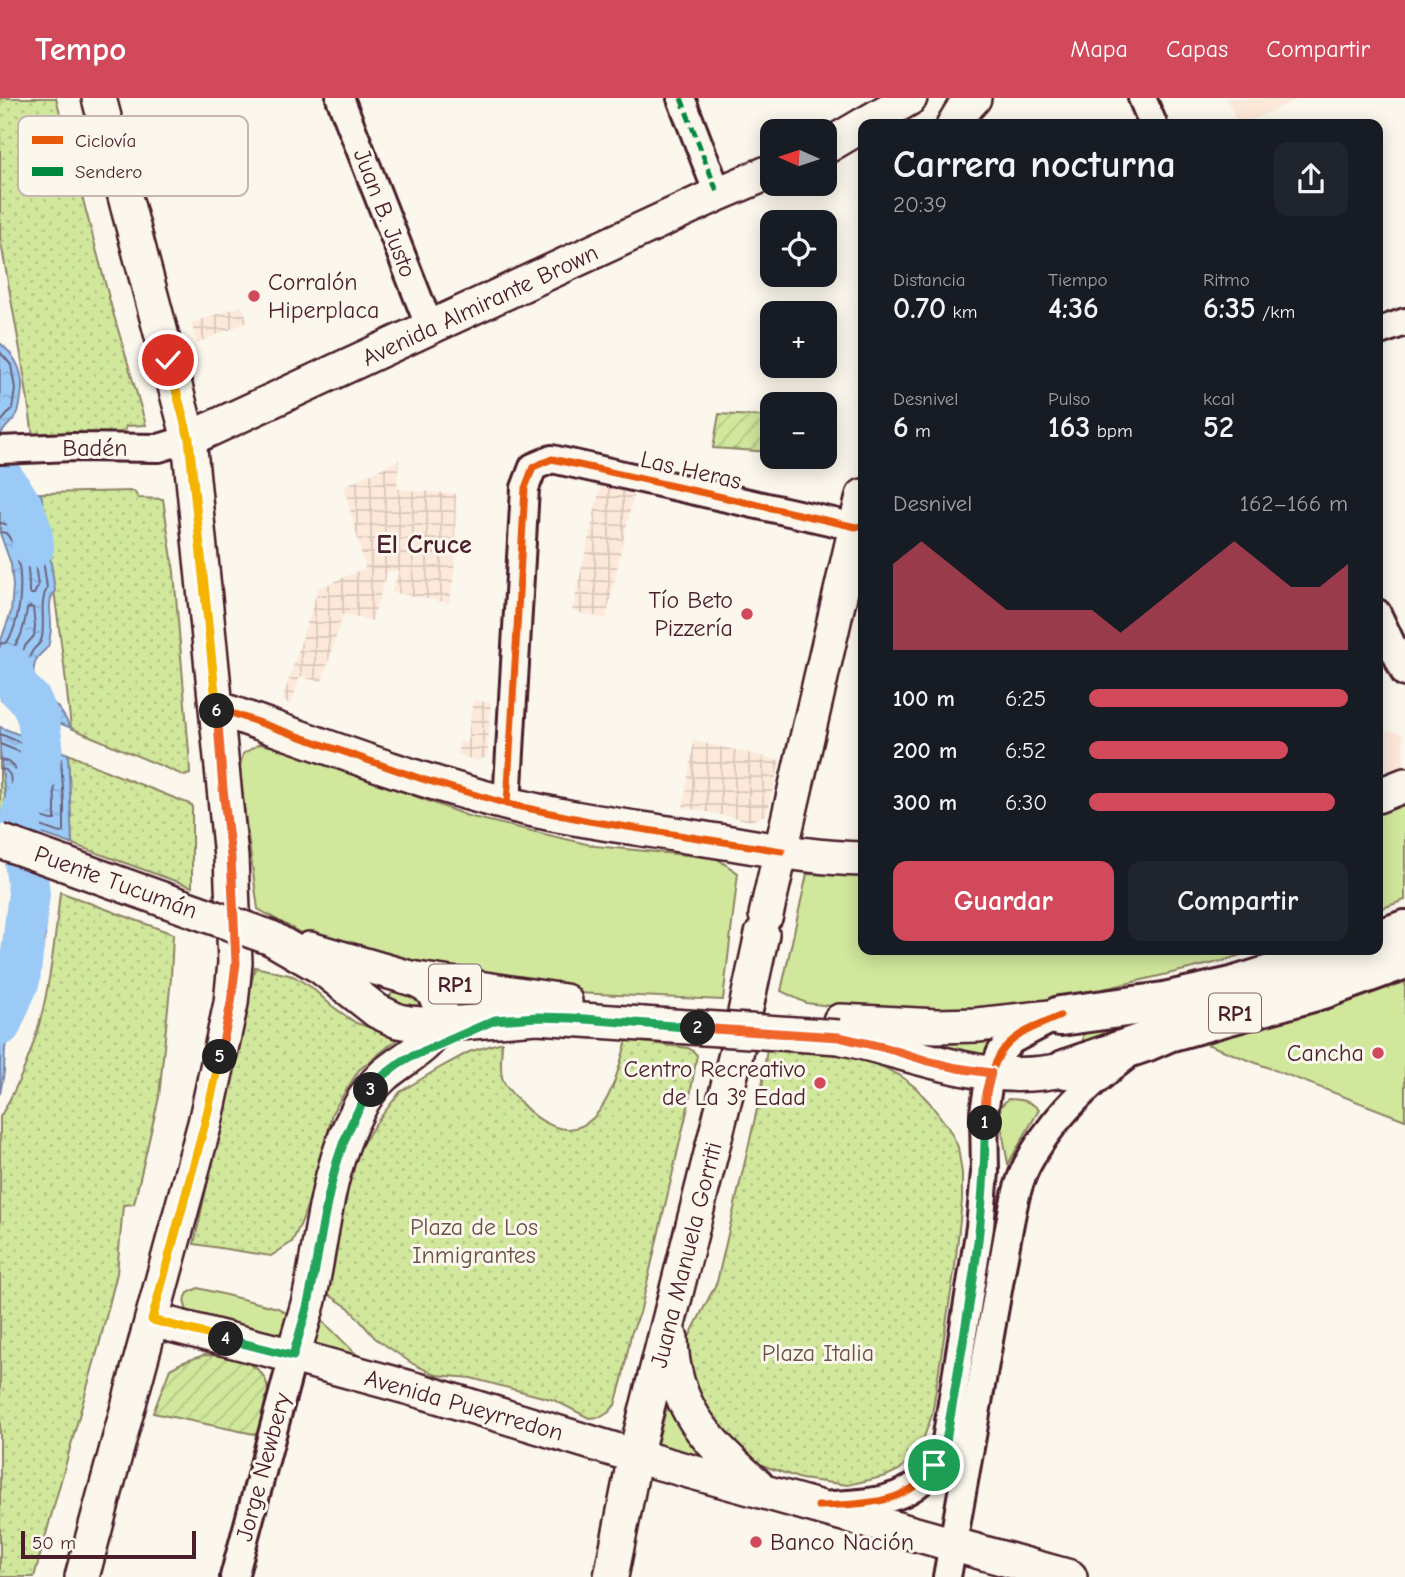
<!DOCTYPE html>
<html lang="es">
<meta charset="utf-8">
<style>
body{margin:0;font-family:"Comic Neue",sans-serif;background:#20242c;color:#f1f3f6;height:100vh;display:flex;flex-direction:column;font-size:26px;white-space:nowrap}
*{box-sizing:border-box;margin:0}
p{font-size:23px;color:#9ea1a6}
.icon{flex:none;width:38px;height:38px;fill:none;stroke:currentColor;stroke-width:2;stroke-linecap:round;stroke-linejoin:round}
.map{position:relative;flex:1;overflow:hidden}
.panel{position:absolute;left:858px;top:21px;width:525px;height:836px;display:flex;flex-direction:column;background:#171b24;border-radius:14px;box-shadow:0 4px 18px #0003}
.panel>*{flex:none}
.needle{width:46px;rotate:273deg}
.buttons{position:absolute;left:760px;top:21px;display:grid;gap:14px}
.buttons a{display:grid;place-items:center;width:77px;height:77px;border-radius:14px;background:#171b24;box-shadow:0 4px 18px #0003;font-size:35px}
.scale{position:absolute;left:21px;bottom:18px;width:175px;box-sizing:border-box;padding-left:7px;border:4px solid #4a1f2b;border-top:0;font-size:19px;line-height:24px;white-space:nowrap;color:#4a1f2b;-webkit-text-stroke:5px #fbf7ec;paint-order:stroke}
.pin{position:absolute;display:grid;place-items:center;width:60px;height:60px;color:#fff;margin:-30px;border:4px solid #fff;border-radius:50%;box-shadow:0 2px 7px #0007}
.km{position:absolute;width:35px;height:35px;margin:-18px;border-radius:50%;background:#222;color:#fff;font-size:19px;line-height:35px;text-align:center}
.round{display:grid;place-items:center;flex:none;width:74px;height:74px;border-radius:14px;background:#20242c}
.headline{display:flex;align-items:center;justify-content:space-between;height:119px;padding:0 35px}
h1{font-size:38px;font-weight:600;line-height:52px}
.figures{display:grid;grid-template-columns:repeat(3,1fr);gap:10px;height:119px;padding:7px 35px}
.figures div{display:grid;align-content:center}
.figures b{font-size:30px;font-weight:600}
.figures small{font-size:19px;font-weight:400}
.figures p{font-size:19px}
.chart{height:196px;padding:14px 35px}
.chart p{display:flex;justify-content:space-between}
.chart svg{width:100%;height:126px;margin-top:7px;fill:#d1495b;opacity:.7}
.primary-button{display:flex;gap:14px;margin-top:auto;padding:14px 35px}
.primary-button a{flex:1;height:80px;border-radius:14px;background:#d1495b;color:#fff;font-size:28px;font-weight:600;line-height:80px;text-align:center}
.primary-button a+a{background:#20242c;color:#f1f3f6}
ul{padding:0 35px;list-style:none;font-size:23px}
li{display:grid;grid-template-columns:112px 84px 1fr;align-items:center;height:52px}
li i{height:18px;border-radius:9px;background:#d1495b}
header{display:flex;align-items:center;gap:42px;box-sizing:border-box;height:98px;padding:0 35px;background:#d1495b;color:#fff}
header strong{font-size:33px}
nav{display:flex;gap:38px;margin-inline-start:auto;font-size:24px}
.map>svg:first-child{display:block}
.built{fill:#fce9da}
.industrial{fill:url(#industrial-grid)}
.grass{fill:#d0e79c;stroke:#8d8364;stroke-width:2}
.park{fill:url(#park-dots);stroke:#8d8364;stroke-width:2}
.garden{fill:url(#garden-furrows);stroke:#8d8364;stroke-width:2}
.water{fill:url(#water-ripples);stroke:#7b86a5;stroke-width:2}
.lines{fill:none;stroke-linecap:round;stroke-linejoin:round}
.shore{stroke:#6b637d;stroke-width:2}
.river{stroke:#9ccaf7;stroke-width:42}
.minor-casing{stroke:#4a1f2b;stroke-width:32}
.major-casing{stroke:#4a1f2b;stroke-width:38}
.highway-casing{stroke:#4a1f2b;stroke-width:44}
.minor{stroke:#fbf7ec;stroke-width:26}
.major{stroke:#fbf7ec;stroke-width:33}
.highway{stroke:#fbf7ec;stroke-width:38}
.major-bridge-casing{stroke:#4a1f2b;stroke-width:38;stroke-linecap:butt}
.major-bridge{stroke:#fbf7ec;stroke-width:33}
.quiet{stroke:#00873e;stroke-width:5;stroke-dasharray:10 5;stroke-linecap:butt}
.cycleway-casing{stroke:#fbf7ec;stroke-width:11}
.cycleway{stroke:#e8590c;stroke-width:7}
.split-1-casing{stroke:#fff;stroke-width:14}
.split-2-casing{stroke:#fff;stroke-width:14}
.split-3-casing{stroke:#fff;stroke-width:14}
.split-4-casing{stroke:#fff;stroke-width:14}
.split-5-casing{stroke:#fff;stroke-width:14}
.split-6-casing{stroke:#fff;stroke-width:14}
.split-7-casing{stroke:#fff;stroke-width:14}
.split-1{stroke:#22a559;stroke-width:9}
.split-2{stroke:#f0652b;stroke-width:9}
.split-3{stroke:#22a559;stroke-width:9}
.split-4{stroke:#22a559;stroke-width:9}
.split-5{stroke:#f5b400;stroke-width:9}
.split-6{stroke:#f0652b;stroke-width:9}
.split-7{stroke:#f5b400;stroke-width:9}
.poi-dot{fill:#d1495b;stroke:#fbf7ec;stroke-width:2.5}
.labels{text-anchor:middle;stroke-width:6;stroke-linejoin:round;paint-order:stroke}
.shield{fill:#fbf7ec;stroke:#7f6065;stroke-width:2}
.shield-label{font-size:23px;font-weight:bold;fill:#4a1f2b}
.street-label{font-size:24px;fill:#4a1f2b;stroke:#fbf7ec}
.poi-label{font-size:24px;fill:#4a1f2b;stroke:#fbf7ec;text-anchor:end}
.park-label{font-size:24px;fill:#6c5147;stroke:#fbf7ec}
.neighbourhood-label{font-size:26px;font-weight:bold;fill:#4a1f2b;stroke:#fbf7ec}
.key{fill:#fbf7ec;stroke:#c6b6b2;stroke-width:2}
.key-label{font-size:19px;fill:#4a1f2b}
</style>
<header>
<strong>Tempo</strong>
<nav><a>Mapa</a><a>Capas</a><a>Compartir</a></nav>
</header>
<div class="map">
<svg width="1405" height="1479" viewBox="0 0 1405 1479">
<defs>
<pattern id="industrial-grid" width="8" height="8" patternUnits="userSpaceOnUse" patternTransform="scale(1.75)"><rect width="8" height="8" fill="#fce9da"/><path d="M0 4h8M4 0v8" fill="none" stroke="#dac7bb"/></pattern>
<pattern id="park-dots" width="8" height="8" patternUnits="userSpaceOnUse" patternTransform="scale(1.75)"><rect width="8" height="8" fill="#d0e79c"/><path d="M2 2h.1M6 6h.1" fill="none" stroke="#b4c687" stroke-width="1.8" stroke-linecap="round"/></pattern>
<pattern id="garden-furrows" width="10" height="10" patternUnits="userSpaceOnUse" patternTransform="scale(1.75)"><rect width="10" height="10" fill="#d0e79c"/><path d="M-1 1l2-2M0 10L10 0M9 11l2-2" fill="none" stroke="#b4c687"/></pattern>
<pattern id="water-ripples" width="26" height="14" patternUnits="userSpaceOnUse" patternTransform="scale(1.75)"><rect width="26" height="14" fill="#9ccaf7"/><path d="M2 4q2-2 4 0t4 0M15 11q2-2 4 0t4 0" fill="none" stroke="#88add4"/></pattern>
</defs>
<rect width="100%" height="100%" fill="#fbf7ec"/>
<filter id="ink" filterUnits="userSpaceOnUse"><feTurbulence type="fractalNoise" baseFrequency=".0143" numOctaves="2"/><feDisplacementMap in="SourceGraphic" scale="14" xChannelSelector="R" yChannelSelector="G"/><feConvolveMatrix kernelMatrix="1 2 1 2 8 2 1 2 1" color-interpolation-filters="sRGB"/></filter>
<g filter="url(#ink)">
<g class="built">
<path d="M1226,0H1300L1244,26H1238Z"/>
<path d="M1377,631L1403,635L1404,668L1377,676Z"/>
</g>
<g class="industrial">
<path d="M242,208L248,224L197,245L191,225Z"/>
<path d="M399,362L397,391L456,396L454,477L449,505L392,494L398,473H388L372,523L343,516L322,584L300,579L291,606L282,603L318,491L365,470L344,388Z"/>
<path d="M601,386L634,394L606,521L572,513Z"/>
<path d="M473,602L491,605L487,659L477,663L457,656L460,643L467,645Z"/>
<path d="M694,643L780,662L767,716L751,723L683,709Z"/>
</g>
<g class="grass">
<path d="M259,646L293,652L468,718L595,748L716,760L738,775L723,902L554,894L411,869L301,835L258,811L239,672L243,656Z"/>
<path d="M1405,703V802L1377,812V713Z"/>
<path d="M807,776L863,778V852H1255L1223,863L1044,905L911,918L806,905L781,893Z"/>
<path d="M1405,874V1022L1204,945L1155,946Z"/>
<path d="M408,887L433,916L385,905L394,892Z"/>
<path d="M1175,915L1083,953V930Z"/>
<path d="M1004,934L981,963L887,937Z"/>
<path d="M1008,1001C1019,1001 1032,1003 1039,1012L1008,1066L999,1016L1001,1008Z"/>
<path d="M198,1190L278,1210L289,1217L282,1240L193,1217L187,1213L184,1203L188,1195Z"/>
<path d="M318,1220C334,1232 346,1248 361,1260L305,1249Z"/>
<path d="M672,1291L708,1362L655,1353Z"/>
</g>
<g class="park">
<path d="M0,0H56L112,211L146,327L126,328L123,337L33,338L22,263L0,139Z"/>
<path d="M134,393L138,400L163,401L174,474L189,654L190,676L185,678L71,630L64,567L41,395Z"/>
<path d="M0,652L8,724L0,721Z"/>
<path d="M68,656L109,674L192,707V789L72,746Z"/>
<path d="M60,794L173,836L171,880L159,999L134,1106L123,1107L117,1175L99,1247L34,1479H0V1019C43,947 52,876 60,794Z"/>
<path d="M255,869L293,878L311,889L332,908L356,925L400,939L359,972L332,1015L322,1063L302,1123L292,1144L271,1158L194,1146Z"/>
<path d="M627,942L688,950L693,953L697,957L688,1009L640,1215L631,1236L622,1282L615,1307L609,1314L601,1319L589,1320L554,1302L471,1280L436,1277L413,1266L375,1240L349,1210L322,1192L347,1075L359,1051L376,1025L400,994L441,969L469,954L502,944C502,954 499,973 503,982C506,990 513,997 519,1003C538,1024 568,1044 593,1020C613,1000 619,968 627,942Z"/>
<path d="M767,949L849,955L885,970L901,978L916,990L929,1004L950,1032L958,1049L962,1075V1103L955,1168L932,1317L920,1350L910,1362L899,1372L886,1378L848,1387L801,1381L767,1369L750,1362L690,1294L688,1241L717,1184L762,990Z"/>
</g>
<g class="garden">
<path d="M719,316L772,319V354L713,350Z"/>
<path d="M204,1257C232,1258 271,1263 268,1300C267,1312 262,1325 259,1337L153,1315L170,1271L181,1265Z"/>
</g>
<g class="water">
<path d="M0,245C17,259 25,277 21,299C20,305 20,311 17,316C13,324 4,329 0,338Z"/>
<path d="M41,395L55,493C46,504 52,518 51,531C50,535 50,544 48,548C44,555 38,555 35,565C28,587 47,597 59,611C64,617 67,624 71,630L1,602L0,545L11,514L13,488L11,466L0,435V396Z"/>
<path d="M0,629L68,656L72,746L8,724L0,652Z"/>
<path d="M13,777L36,785L46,817L45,840L35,884L17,914L5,950L4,974L0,996V899L14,826Z"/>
</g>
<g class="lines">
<g class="shore">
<path d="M0,254L11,267L15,291L12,311L0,325"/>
<path d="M0,402H32L35,404L47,490C39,505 45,523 42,539C41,546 37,547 33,552C28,560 26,570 27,579C28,591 38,597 42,607L38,609L5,596L0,595"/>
<path d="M0,411H25L28,413L38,488L34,496H31L29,494C29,473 27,427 0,425"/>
<path d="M0,434L6,435C26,458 24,520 7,544L0,546"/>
<path d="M0,554C21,553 24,528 27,511L30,509L33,510L35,528L34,538L25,548L19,563V589L16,591L0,587"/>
<path d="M0,636L61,661L64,705V734L60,735L15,719L10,677L6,672L0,671"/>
<path d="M0,646L53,667L55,705V722H51L23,713C19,694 26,664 0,662"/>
<path d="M34,670L42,674L43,676L45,704L42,708L34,706L32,703L29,673L31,671Z"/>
<path d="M0,889L6,887L10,882L21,827L20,791L24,788L31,792L39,819L38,838L34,863L26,888L8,917L0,942"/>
</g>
<g class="river">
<path d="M0,377C17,399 32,420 33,449"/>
<path d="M0,927L19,882L29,795L20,722L38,672L42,647L38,620L31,603L17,589L10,568"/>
</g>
<defs>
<g id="minor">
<path d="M340,0L430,230"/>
<path d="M681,0L718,96"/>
<path d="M1142,0L1153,26"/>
<path d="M1377,234L1405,224"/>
<path d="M0,352L72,349L159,350L189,341"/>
<path d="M1377,515L1405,575"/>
<path d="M507,706L525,390L533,369L552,361L856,429L863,427"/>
<path d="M832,1407C865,1405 904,1404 927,1377C934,1369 939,1358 945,1349L980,1129L985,1074L984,1014L989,983L1001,954L1012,942L1046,924"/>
<path d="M234,1479L293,1258"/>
<path d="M947,1479L1009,1130C1013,1109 1017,1087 1027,1067C1049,1025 1086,988 1124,960"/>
</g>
<g id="major">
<path d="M865,26L910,0"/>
<path d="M954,26L962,13L974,0"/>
<path d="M824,50L863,27"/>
<path d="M189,341L718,96L772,73"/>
<path d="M217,610C312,643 407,680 505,705C569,722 634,729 699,740C753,748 808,760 863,761"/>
<path d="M1377,698L1405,687"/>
<path d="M766,817L863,398"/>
<path d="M271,840L321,869L377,913L398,923L409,925L434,927L537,919L642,926"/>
<path d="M310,851L410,880L565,903"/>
<path d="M840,923L937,928L977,927L1060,918"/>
<path d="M839,939C916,955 986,990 1066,971"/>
<path d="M152,1222L293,1258L421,1293L635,1358L1070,1479"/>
<path d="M671,1240C672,1309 708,1344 757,1387"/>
<path d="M293,1258C298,1239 304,1221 309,1202C323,1138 326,1071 358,1012C364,1000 373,987 383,978C399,963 430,949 438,928C446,905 432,885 410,880"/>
<path d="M82,1479L205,1025L231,905L235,865L231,759L189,341L99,0"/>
<path d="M611,1479L635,1358L736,956L762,836"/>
</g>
<g id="highway">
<path d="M1377,842L1405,832"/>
<path d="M1060,918L1164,904L1232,889L1350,852"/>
<path d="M1066,971L1145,944L1168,934L1323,891L1405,861"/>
</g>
</defs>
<use href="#minor" class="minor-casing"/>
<use href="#major" class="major-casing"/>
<use href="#highway" class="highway-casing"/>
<use href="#minor" class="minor"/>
<use href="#major" class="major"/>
<use href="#highway" class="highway"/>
<defs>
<g id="major-bridge">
<path d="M0,743L271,840"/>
<path d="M642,926L839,939"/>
</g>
</defs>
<use href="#major-bridge" class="major-bridge-casing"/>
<use href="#major-bridge" class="major-bridge"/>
<path class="quiet" d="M681,0L718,96"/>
<defs>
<g id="cycleway">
<path d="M189,341L217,610L422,681L507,706L589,723L782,753"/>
<path d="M507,706L525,390L533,369L552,361L856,429L863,427"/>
<path d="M818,1408C855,1406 901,1408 927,1377C934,1368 939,1358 945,1349C958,1275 972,1201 980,1127C983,1106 985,1084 985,1063C985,1027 981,991 999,958C1012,935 1038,928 1060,918"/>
</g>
</defs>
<use href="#cycleway" class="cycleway-casing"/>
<use href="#cycleway" class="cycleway"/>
</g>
</g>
<g class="lines" filter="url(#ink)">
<defs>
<path id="split-1" d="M934,1367L945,1349C963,1242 986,1134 985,1025"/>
<path id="split-2" d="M698,930L839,939L886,950L928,963L957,970L991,975L986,995L985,1025"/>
<path id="split-3" d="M371,992L383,978L404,962L495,922L537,919L572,920L698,930"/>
<path id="split-4" d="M226,1241L293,1258C298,1239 305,1220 309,1201C325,1130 327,1054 371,992"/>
<path id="split-5" d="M220,959L205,1025L152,1222L226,1241"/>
<path id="split-6" d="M217,613L223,691L231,759L236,865L231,905L220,959"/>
<path id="split-7" d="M168,262L189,341L217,613"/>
</defs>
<use href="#split-1" class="split-1-casing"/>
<use href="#split-2" class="split-2-casing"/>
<use href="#split-3" class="split-3-casing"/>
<use href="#split-4" class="split-4-casing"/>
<use href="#split-5" class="split-5-casing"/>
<use href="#split-6" class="split-6-casing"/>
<use href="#split-7" class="split-7-casing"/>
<use href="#split-1" class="split-1"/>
<use href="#split-2" class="split-2"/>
<use href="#split-3" class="split-3"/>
<use href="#split-4" class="split-4"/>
<use href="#split-5" class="split-5"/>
<use href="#split-6" class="split-6"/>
<use href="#split-7" class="split-7"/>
</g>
<g class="poi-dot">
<circle cx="254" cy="198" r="7"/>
<circle cx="747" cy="516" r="7"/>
<circle cx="1378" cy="955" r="7"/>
<circle cx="820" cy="985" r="7"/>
<circle cx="756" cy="1444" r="7"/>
</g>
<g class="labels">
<g class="shield">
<rect x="429" y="866.5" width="52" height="39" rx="5"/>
<rect x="1209" y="895.5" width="52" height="39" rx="5"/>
</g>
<g class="shield-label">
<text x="455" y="894">RP1</text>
<text x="1235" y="923">RP1</text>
</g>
<g class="street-label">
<text transform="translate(385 115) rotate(69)" y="8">Juan B. Justo</text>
<text transform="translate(480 207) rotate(-25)" y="8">Avenida Almirante Brown</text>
<text x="95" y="358">Badén</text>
<text transform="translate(691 372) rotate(13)" y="8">Las Heras</text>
<text transform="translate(116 784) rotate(20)" y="8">Puente Tucumán</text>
<text transform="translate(686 1157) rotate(-76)" y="8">Juana Manuela Gorriti</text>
<text transform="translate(464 1307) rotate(16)" y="8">Avenida Pueyrredon</text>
<text transform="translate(263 1369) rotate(-75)" y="8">Jorge Newbery</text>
</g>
<g class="poi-label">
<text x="268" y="192" text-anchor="start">Corralón<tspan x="268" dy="28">Hiperplaca</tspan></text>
<text x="733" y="510">Tío Beto<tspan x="733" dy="28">Pizzería</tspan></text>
<text x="1364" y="963">Cancha</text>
<text x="806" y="979">Centro Recreativo<tspan x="806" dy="28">de La 3º Edad</tspan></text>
<text x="770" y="1452" text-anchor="start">Banco Nación</text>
</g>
<g class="park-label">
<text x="474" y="1137">Plaza de Los<tspan x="474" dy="28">Inmigrantes</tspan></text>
<text x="818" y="1263">Plaza Italia</text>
</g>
<g class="neighbourhood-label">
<text x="424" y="455">El Cruce</text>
</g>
</g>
<rect x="18" y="18" width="230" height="80" rx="10" class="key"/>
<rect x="32" y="38" width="31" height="8" fill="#e8590c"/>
<rect x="32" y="69" width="31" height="9" fill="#00873e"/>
<g class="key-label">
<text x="75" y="49">Ciclovía</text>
<text x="75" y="80">Sendero</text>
</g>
</svg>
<div class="buttons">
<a><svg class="needle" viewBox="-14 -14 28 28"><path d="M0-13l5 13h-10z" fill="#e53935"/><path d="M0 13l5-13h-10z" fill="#9ea1a6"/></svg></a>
<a><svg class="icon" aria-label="locate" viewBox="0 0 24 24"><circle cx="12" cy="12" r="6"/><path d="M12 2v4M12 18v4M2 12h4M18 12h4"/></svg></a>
<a>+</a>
<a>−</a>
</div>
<div class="scale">50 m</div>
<div class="pin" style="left:934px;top:1367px;background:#1e9e55"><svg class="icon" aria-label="arrive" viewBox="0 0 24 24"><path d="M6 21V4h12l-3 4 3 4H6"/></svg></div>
<div class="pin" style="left:168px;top:262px;background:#d93025"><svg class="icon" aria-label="check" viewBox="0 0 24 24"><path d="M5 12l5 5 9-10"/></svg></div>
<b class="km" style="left:985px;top:1025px">1</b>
<b class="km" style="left:698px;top:930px">2</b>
<b class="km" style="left:371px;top:992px">3</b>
<b class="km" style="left:226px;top:1241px">4</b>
<b class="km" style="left:220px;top:959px">5</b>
<b class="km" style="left:217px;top:613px">6</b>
<section class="panel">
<div class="headline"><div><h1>Carrera nocturna</h1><p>20:39</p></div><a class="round"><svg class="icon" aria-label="share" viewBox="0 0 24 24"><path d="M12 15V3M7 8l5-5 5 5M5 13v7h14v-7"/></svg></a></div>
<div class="figures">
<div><p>Distancia</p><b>0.70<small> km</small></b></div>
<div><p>Tiempo</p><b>4:36</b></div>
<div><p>Ritmo</p><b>6:35<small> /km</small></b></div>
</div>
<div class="figures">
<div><p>Desnivel</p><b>6<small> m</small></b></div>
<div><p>Pulso</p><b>163<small> bpm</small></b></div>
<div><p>kcal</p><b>52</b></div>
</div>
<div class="chart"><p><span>Desnivel</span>162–166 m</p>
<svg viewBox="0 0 160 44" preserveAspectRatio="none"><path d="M0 44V14L10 6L20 14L30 22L40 30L50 30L60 30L70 30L80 38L90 30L100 22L110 14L120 6L130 14L140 22L150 22L160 14V44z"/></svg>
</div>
<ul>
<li><b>100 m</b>6:25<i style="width:100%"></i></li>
<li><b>200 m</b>6:52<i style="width:77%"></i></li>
<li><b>300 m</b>6:30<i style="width:95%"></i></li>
</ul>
<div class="primary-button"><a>Guardar</a><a>Compartir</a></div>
</section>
</div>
